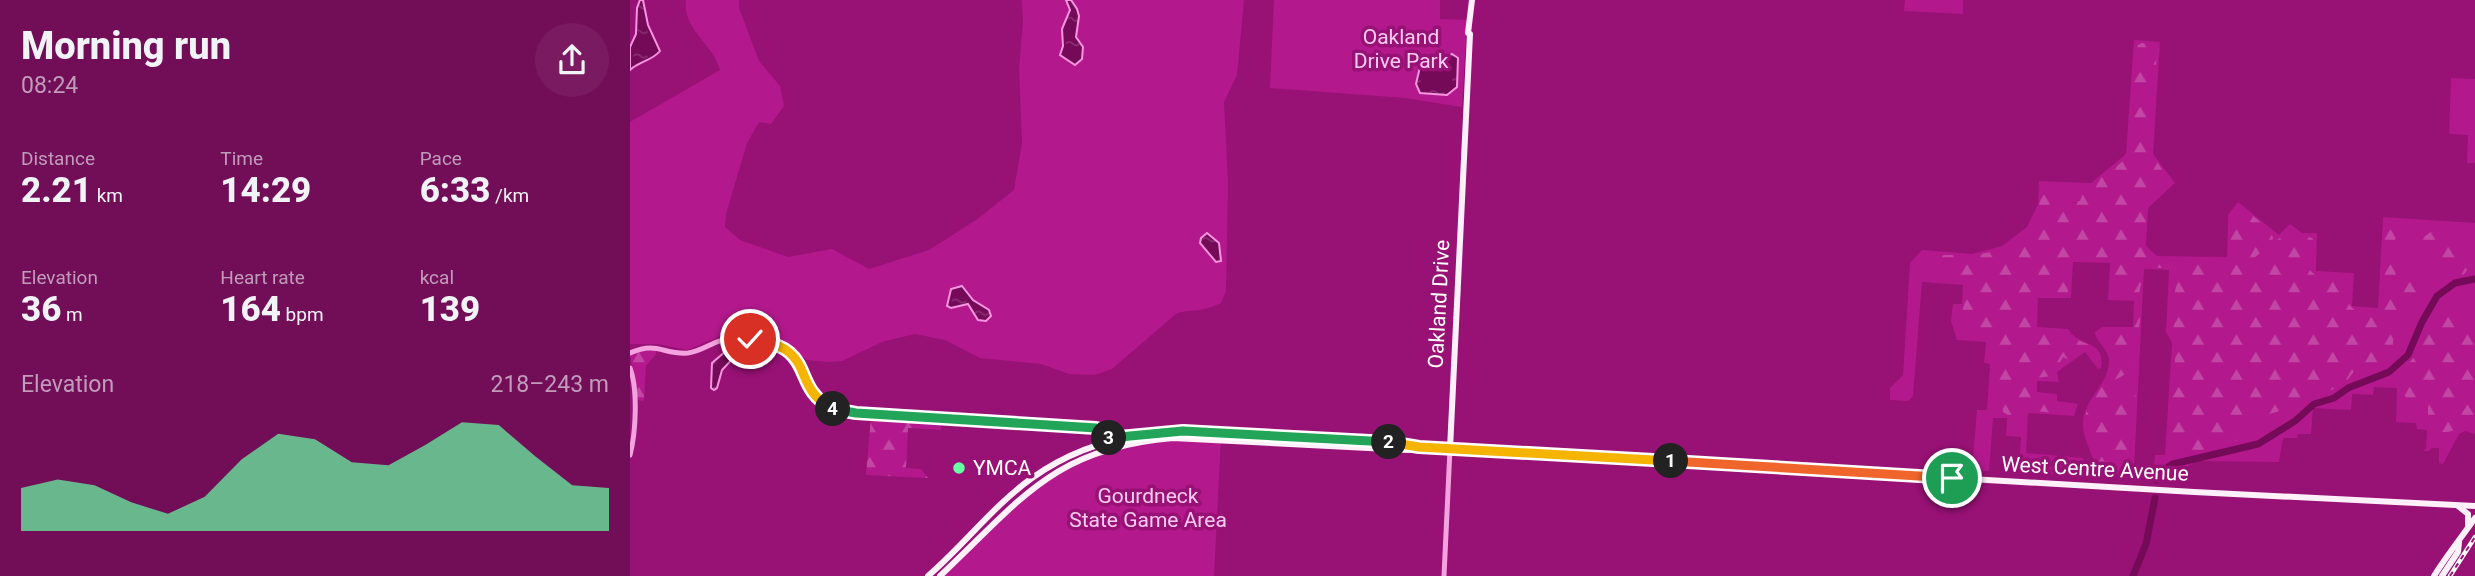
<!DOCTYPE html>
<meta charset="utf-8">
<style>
body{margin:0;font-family:Roboto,sans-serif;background:#7a1b61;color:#f1f3f6;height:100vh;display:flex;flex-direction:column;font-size:26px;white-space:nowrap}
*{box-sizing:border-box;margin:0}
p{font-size:23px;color:#c19cba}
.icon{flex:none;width:38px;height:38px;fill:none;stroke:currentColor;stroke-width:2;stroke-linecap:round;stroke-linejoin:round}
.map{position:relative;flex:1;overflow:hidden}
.side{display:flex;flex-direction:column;background:#720d58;width:630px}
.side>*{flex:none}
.pin{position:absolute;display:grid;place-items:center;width:60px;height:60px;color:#fff;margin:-30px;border:4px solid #fff;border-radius:50%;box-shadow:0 2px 7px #0007}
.km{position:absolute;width:35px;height:35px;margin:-18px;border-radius:50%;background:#222;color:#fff;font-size:19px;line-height:35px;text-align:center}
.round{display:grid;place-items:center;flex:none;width:74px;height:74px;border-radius:37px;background:#7a1b61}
.headline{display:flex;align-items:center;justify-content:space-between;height:119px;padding:0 21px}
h1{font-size:38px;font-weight:800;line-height:52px}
.figures{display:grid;grid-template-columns:repeat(3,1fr);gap:10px;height:119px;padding:7px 21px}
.figures div{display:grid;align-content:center}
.figures b{font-size:35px;font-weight:800}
.figures small{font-size:19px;font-weight:400}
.figures p{font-size:19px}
.chart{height:196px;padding:14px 21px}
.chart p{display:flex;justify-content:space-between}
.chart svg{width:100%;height:126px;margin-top:7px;fill:#66ffa4;opacity:.7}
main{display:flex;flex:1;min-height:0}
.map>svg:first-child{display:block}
.green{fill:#b3198d}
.forest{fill:url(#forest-firs)}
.water{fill:url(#water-ripples);stroke:#f795e0;stroke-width:2}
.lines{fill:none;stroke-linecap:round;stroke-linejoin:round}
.river{stroke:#740a58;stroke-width:7}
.minor{stroke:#f4a3e0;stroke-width:5}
.major{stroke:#fff0fa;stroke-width:6}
.rail-casing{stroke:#fff;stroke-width:4.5}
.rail{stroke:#981175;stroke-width:2;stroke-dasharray:5;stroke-linecap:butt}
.split-1-casing{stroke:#fff;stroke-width:14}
.split-2-casing{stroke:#fff;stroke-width:14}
.split-3-casing{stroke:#fff;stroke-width:14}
.split-4-casing{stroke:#fff;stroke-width:14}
.split-5-casing{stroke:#fff;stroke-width:14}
.split-1{stroke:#f0652b;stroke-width:9}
.split-2{stroke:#f5b400;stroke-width:9}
.split-3{stroke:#22a559;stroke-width:9}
.split-4{stroke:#22a559;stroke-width:9}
.split-5{stroke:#f5b400;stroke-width:9}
.poi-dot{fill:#66ffa4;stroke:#981175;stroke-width:2.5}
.labels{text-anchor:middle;stroke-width:7;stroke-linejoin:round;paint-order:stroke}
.park-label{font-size:21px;fill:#fecbf1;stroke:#981175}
.street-label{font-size:21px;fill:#fff;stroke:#981175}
.poi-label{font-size:21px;fill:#fff;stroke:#981175;text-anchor:start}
</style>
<main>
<section class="side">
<div class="headline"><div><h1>Morning run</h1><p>08:24</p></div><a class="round"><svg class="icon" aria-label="share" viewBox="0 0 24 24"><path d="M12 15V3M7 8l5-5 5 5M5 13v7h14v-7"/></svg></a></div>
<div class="figures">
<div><p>Distance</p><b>2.21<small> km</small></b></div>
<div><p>Time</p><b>14:29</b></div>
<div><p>Pace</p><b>6:33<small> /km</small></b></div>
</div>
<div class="figures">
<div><p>Elevation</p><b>36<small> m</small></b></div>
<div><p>Heart rate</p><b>164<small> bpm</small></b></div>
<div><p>kcal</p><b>139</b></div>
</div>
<div class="chart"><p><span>Elevation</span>218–243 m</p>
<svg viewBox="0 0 160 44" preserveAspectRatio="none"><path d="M0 44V29L10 26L20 28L30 34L40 38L50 32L60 19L70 10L80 12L90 20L100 21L110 14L120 6L130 7L140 18L150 28L160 29V44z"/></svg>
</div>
</section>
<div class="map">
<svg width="1845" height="576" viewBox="0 0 1845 576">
<defs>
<pattern id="forest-firs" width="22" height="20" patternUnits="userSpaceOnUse" patternTransform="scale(1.75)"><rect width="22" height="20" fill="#b3198d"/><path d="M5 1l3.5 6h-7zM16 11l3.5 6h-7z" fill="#c247a4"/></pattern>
<pattern id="water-ripples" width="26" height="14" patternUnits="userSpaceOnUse" patternTransform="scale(1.75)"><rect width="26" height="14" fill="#740a58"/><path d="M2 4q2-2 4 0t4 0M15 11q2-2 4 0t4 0" fill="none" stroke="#892f71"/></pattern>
</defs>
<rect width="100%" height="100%" fill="#981175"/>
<g class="green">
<path d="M56,0H109V8L129,61L150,86L154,106L141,124L129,122L117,143L96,214L95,227L110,240L158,257L202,249L239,269L299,250L346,220L384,190L392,143L389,68L393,20L392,0H614L607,75L594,102L598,183L596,291L591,303C573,312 565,309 547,313L482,369L465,375L439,374L411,364L350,358L315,340L285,334L252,342L212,361L197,362L177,360L150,341L133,336H91L57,350L28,344H0V122L90,70C83,44 52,29 56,0Z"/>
<path d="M644,0H810V19L837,20L832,107L775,98L640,88Z"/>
<path d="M1275,0H1333V14L1274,11Z"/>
<path d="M1504,40L1530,42L1523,154L1545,183L1518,208L1516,246L1527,256L1597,257L1598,215L1608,202L1649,235L1660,224L1672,233H1687L1686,271L1724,273L1722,306L1748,308L1753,217L1845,223V434L1835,431L1829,434L1813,464L1809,463V448H1802L1799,451H1793L1796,448L1797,430L1787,429L1786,423L1766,422L1767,388L1744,387L1743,395L1722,394L1721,410L1683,408L1681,434H1668L1667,438H1653L1649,462L1567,461L1558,466L1556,482L1523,480L1525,455H1535L1542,343L1536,332L1539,270L1514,269L1504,468H1515L1514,479L1466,476C1466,456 1452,441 1453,422C1454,399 1479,384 1479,361C1479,349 1466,343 1465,332L1472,327H1503L1504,301L1478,300L1480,263L1443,262L1441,298H1408L1407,327L1438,329C1448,347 1476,339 1471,368L1468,369L1455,352L1427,372L1429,382L1407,381V392L1427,394V401L1448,404L1444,416L1398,413L1396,453L1453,458L1456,468L1455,476L1389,472L1391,437L1376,436L1377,418H1363L1359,471L1342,470L1347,410H1357L1360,364L1354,363L1356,342L1327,340L1321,321L1323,304H1332L1333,285L1292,282L1283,396L1278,401L1260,400V388L1273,375L1280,263L1292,250L1342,254L1372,246L1397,227L1408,204L1409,181L1461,183L1496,154Z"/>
<path d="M1821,78L1845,79V163H1837L1838,135L1819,134Z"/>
<path d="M558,436L591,438L584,576H308C360,526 407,469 478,447C504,439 531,437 558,436Z"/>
</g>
<g class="forest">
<path d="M1512,43L1522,45L1527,51L1520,150L1539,181L1536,187L1517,206L1515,246L1525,257L1550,259L1552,264L1545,268H1514L1509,294L1502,298L1489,299L1481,294L1484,271L1481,262L1473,259L1443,260L1438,292C1429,301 1417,292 1407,297L1404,322L1408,329L1434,331L1443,338L1462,346L1467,352V360L1464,361L1454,351L1439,360L1433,357L1422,376L1406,378L1403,384L1404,392L1431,404L1437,410L1433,414L1398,410L1395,412L1396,421L1391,423L1373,412L1372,391L1369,392L1368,405H1362L1364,366L1358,335L1353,331L1337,333L1329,331C1325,316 1340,306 1335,283C1325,273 1306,279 1305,263L1310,256L1315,255H1343L1362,252L1396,232L1406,218L1413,187C1427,181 1429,194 1437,201H1450L1454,190L1492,162L1498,148L1505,54L1508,45Z"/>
<path d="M1607,207C1619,210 1636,226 1643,237L1642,243L1624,258L1615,261C1610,260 1603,259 1600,253C1596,243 1599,214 1607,207Z"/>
<path d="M1762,219L1768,222L1770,226L1761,251L1766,275L1759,279L1756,278L1753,272L1755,223Z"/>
<path d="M1810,229L1820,232L1823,247L1837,270C1832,279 1816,284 1807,280L1804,267L1792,259L1787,249L1790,240L1802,231Z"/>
<path d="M1660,230L1682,238L1684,241L1682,249C1676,251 1656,245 1648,244L1647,240Z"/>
<path d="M1649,246C1689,247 1669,263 1684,274C1690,278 1699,279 1706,282C1719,301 1721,322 1751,310C1760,296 1757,277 1780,280C1785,285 1786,289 1788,295C1792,316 1774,316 1764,329L1762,356L1753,362L1730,364L1714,384L1670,405L1626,418L1606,441L1588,444L1562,454L1550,453L1542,444L1540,436C1542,410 1544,385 1545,360C1546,337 1535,281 1559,267C1577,256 1599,267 1618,265C1631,263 1636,250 1649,246Z"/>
<path d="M1508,300L1512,303L1509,328L1505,344L1488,358V361L1492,362L1503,359L1505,363L1494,375L1483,381L1481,386L1483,391L1492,395L1499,391V382L1504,381L1506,385L1502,466L1503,469L1510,473L1504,476L1484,472L1472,474L1469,471C1466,453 1453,437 1455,419C1457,397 1483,381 1480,358C1478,349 1470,343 1468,334L1476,328L1503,329L1506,303Z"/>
<path d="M1817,313H1828L1845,320V351L1829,350L1826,353L1829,360L1845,370V430C1824,423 1814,443 1798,423V403L1796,400L1776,398L1769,384L1770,375L1787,353L1804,322Z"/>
<path d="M26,350V354L16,366L14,401L7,400L0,354L7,351Z"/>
<path d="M241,416L311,420V430L278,428L276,468L291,469L298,478L236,475Z"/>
</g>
<g class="water">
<path d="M10,0H13L18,25L30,51C22,61 9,61 0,70V47L6,34L7,8Z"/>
<path d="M436,0H441L447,9L449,16L446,37L453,47L452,59L445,65L430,55L433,46L432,29L440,10Z"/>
<path d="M822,54L828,58L827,87L817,95L790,93L786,84L790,67L805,65Z"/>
<path d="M577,233L589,243L591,261L586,262L570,243L571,238Z"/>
<path d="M332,286L343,300L359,310L361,316L356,321L348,320L338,304L321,308L317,306L321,289Z"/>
<path d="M103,349L106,355L92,370L87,388L84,390L81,388L82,363L96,351Z"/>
</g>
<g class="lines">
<g class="river">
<path d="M1526,480L1529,473L1543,464L1628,444L1665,421L1684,404L1704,398L1718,388L1759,372L1778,355L1792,322L1807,296L1825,283L1845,279"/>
<path d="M1503,576L1516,544L1525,498"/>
</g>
<g class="minor">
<path d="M0,353C27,341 34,355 58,353C74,351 87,338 103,338C121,338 141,338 156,348C164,353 168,361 172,369C185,399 193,408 226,413L469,428L475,432L481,443"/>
<path d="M0,368C8,389 6,432 0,455"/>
<path d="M814,576L820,449"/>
</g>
<g class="major">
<path d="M820,449L840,34L838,33L842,0"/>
<path d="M1828,506L1838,514V525"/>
<path d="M298,576C334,545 364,505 402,478C474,427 543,430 626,435C670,437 714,440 759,442L789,447L1564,492L1845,506"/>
<path d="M310,576C391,500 423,448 543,438L777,450L787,448"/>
<path d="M1804,576C1817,555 1831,538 1845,518"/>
<path d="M1812,576L1828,552L1829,542"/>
</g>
<defs>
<path id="rail" d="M1820,576L1845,537"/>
</defs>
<use href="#rail" class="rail-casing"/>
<use href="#rail" class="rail"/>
</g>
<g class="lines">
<defs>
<path id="split-1" d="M1041,461L1322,478"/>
<path id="split-2" d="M759,442L789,447L1041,461"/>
<path id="split-3" d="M479,438L553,431L759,442"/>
<path id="split-4" d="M203,409L226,413L466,428L474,430L479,438"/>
<path id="split-5" d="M120,339C190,347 158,386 203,409"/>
</defs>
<use href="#split-1" class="split-1-casing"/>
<use href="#split-2" class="split-2-casing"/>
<use href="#split-3" class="split-3-casing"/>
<use href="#split-4" class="split-4-casing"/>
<use href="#split-5" class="split-5-casing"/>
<use href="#split-1" class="split-1"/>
<use href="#split-2" class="split-2"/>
<use href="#split-3" class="split-3"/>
<use href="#split-4" class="split-4"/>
<use href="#split-5" class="split-5"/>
</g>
<circle class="poi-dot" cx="329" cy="468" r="7"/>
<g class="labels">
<g class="park-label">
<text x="771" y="44">Oakland<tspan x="771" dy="24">Drive Park</tspan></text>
<text x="518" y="503">Gourdneck<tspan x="518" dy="24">State Game Area</tspan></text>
</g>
<g class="street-label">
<text transform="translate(809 304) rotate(-87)" y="7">Oakland Drive</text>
<text transform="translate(1465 469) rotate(3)" y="7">West Centre Avenue</text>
</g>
<g class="poi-label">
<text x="343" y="475">YMCA</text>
</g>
</g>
</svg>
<div class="pin" style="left:1322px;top:478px;background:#1e9e55"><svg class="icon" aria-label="arrive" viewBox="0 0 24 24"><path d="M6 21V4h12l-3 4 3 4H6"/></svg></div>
<div class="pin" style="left:120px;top:339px;background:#d93025"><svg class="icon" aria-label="check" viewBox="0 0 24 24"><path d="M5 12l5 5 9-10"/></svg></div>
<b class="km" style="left:1041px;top:461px">1</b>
<b class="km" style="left:759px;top:442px">2</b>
<b class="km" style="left:479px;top:438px">3</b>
<b class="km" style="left:203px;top:409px">4</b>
</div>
</main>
